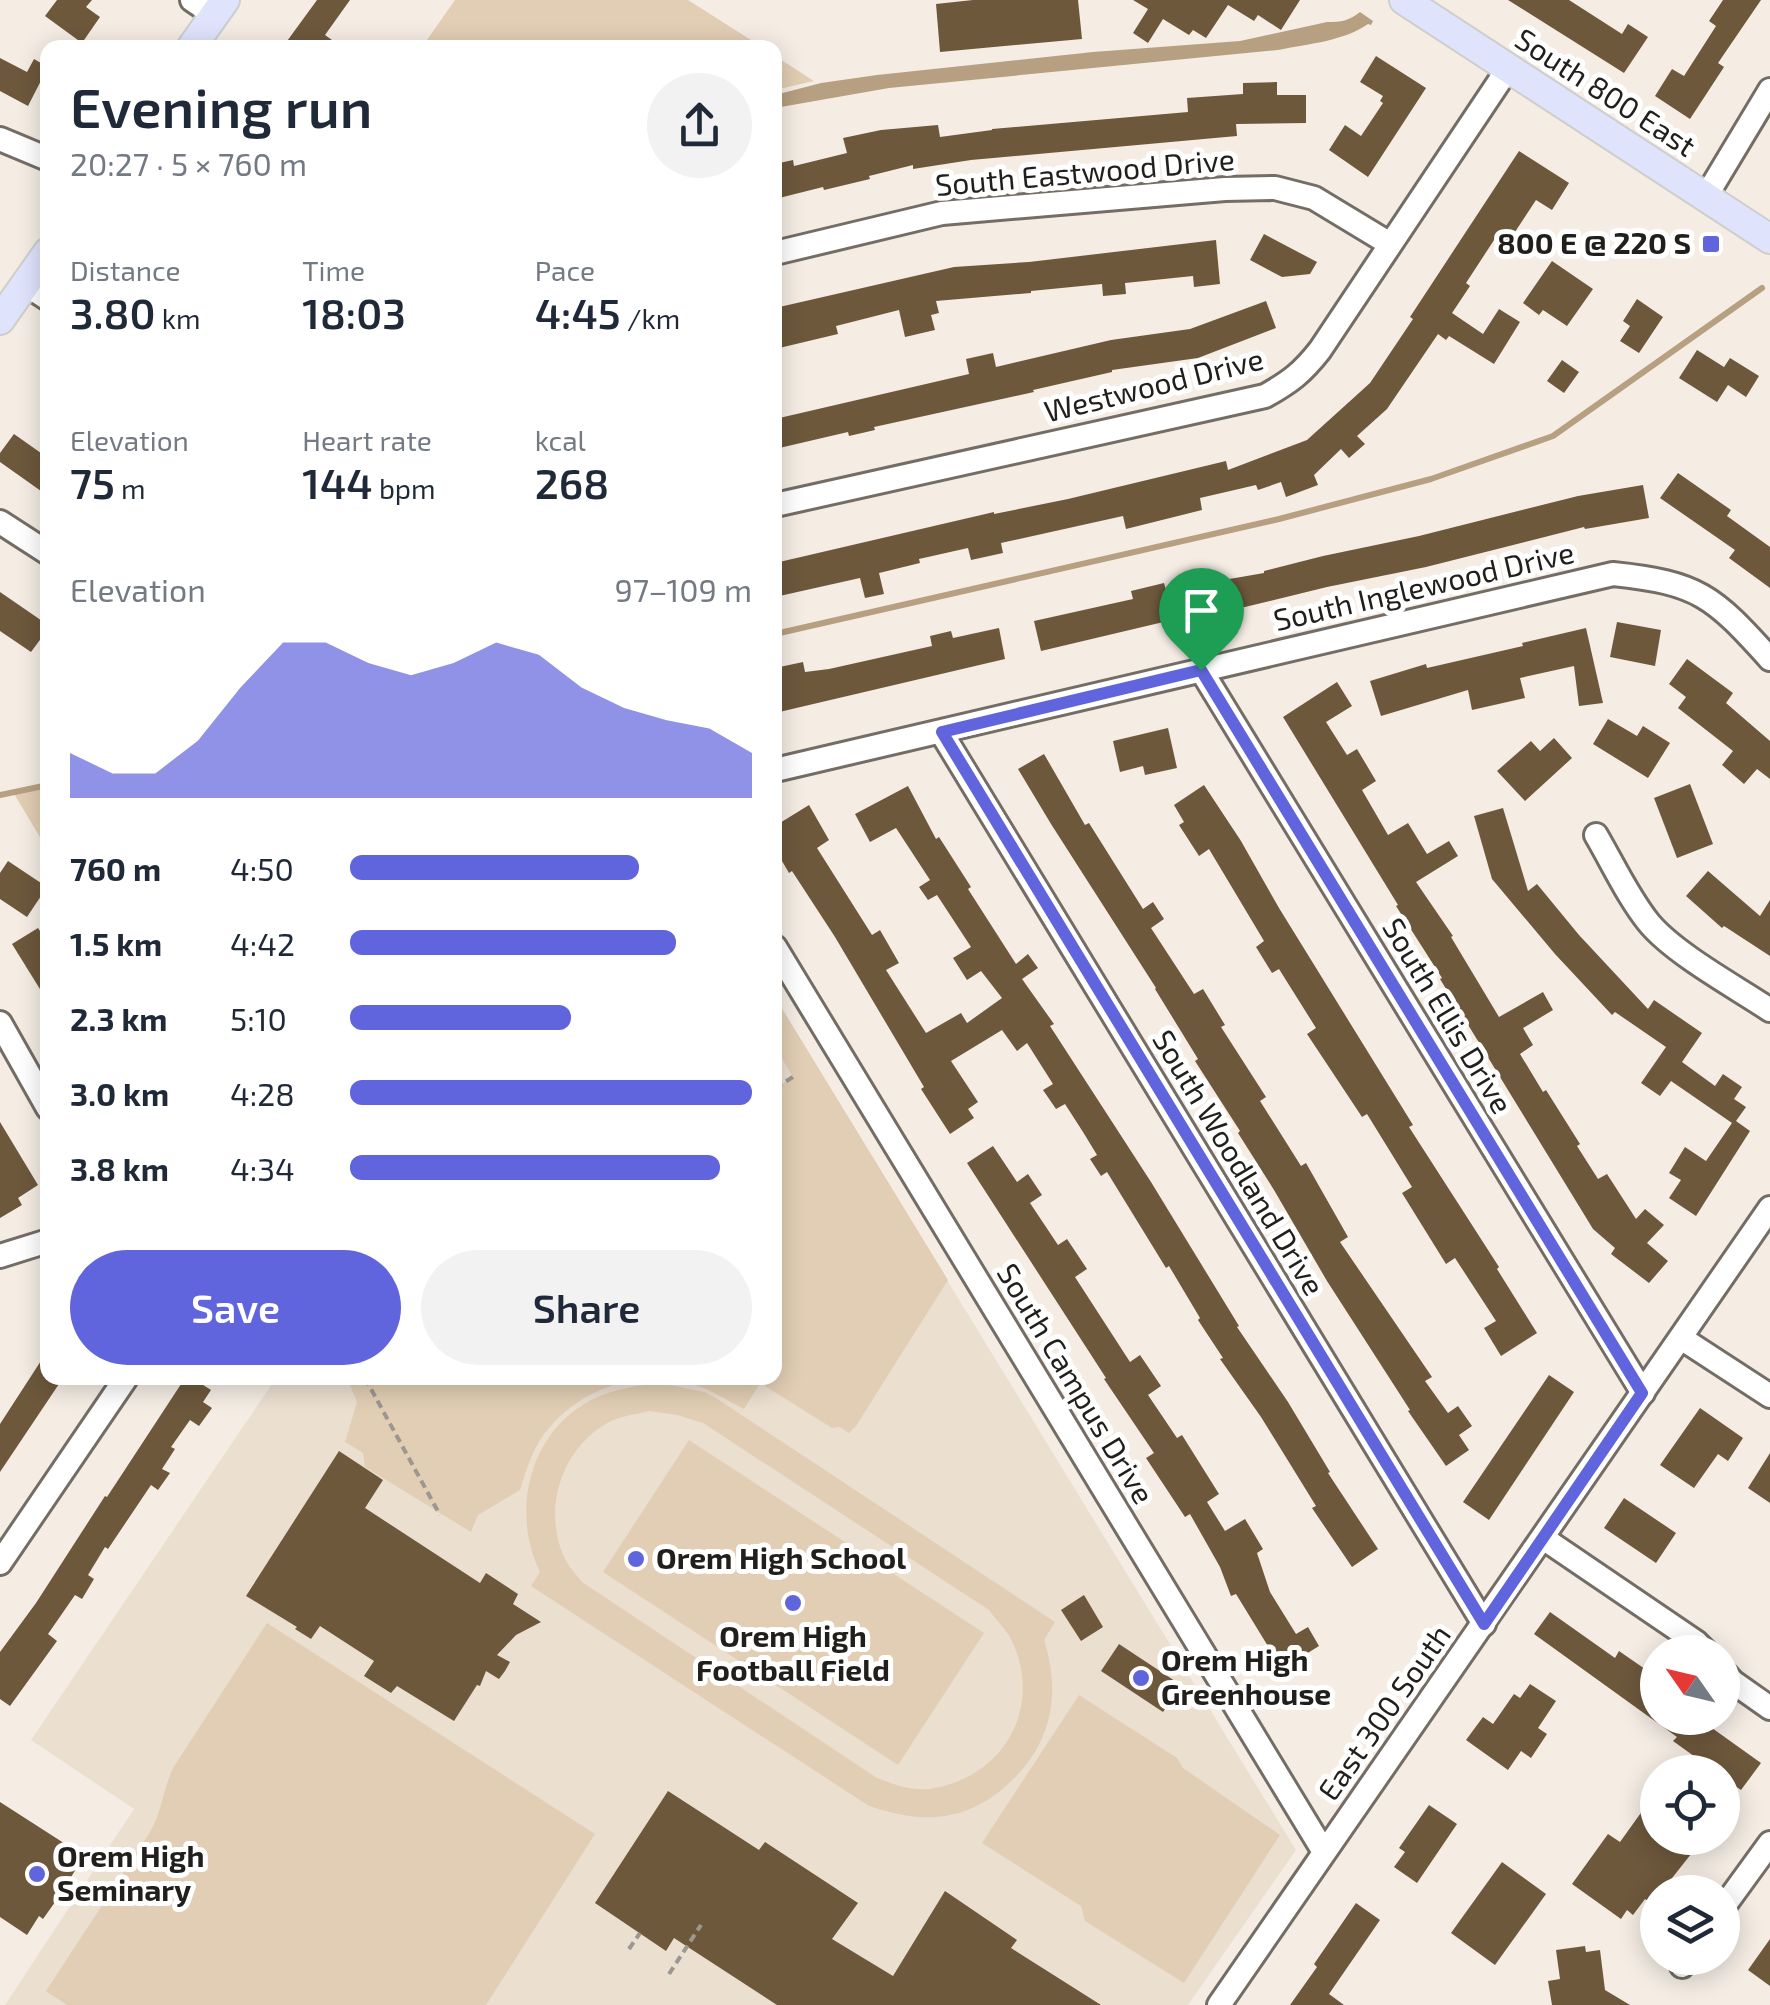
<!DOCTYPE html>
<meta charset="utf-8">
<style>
body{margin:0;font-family:"Exo 2",sans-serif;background:#f2f2f3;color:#1f2937;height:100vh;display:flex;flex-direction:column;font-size:38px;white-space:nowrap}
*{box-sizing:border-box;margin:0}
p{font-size:32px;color:#747a83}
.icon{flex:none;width:55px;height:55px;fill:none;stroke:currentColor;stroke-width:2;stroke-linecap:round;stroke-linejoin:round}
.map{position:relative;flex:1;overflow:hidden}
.details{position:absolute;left:40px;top:40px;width:742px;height:1345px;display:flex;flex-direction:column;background:#fff;border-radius:20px;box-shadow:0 5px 25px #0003}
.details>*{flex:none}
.needle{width:65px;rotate:304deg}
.tools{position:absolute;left:1640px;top:1635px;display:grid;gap:20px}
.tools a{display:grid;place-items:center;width:100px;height:100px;border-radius:50%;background:#fff;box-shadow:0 5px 25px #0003;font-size:50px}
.pin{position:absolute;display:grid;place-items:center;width:85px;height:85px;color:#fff;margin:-102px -42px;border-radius:50% 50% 50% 0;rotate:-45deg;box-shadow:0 0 10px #0007}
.pin .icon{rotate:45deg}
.round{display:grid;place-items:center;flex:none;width:105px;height:105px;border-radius:52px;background:#f2f2f3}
.summary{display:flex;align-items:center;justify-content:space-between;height:170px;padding:0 30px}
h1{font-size:55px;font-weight:600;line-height:75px}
.figures{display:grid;grid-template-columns:repeat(3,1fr);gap:15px;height:170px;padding:10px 30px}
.figures div{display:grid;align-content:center}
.figures b{font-size:42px;font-weight:600}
.figures small{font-size:28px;font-weight:400}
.figures p{font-size:28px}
.chart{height:280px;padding:20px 30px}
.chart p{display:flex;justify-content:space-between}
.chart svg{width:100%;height:180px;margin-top:10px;fill:#6165dd;opacity:.7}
.button{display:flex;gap:20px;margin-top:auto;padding:20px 30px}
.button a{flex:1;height:115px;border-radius:60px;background:#6165dd;color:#fff;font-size:40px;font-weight:600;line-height:115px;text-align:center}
.button a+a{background:#f2f2f3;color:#1f2937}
ul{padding:0 30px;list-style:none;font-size:32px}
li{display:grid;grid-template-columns:160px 120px 1fr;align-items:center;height:75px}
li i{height:25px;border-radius:12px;background:#6165dd}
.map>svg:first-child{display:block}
.built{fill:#ebdfd0}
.green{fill:#e2ceb4;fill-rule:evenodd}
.water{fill:#b7a082}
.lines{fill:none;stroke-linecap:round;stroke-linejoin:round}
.stream{stroke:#b7a082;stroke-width:6}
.building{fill:#6d583c}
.minor-casing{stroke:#746d65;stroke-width:28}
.major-casing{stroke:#cececd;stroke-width:32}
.path{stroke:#9c9790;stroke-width:4;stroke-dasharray:8 5;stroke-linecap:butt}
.minor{stroke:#fff;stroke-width:22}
.major{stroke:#dfe3fc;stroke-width:28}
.route-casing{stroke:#fff;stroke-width:20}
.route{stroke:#6165dd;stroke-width:12}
.poi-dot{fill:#6165dd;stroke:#fff;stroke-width:4}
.labels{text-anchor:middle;stroke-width:10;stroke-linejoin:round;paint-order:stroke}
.street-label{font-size:30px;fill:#211f1b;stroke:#fff}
.poi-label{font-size:30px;font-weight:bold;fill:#211f1b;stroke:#fff;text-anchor:start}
</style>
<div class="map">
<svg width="1770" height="2005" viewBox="0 0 1770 2005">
<rect width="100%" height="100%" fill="#f5ede4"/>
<path class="built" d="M775,999L1296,1850L1188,2005H5L134,1809L31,1740L276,1378H775Z"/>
<g class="green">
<path d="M455,0H688L762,47H422Z"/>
<path d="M775,56L814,81L775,90Z"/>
<path d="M47,785H48L47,849L13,792Z"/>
<path d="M775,997L948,1280L856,1426L849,1433L840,1427L832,1428L760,1383L744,1409C726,1400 707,1387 688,1383C637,1370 583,1388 549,1428C534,1444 526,1470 520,1490L478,1515L471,1532L365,1467L363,1453L345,1442L357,1402L347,1378H775V1088L793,1077L775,1047Z"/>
<path d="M660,1383L704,1392L719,1400L1055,1622L1044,1640C1063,1699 1049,1752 1000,1791C984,1804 965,1813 945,1816C918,1820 894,1814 869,1806L531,1586L540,1572C512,1515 527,1439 584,1404C607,1390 633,1386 660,1383ZM649,1411L677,1415L703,1423L989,1610C996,1620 1007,1630 1012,1641C1044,1709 1002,1779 929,1789C911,1791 893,1784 877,1778L582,1582C576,1574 568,1566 564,1557C542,1508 562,1446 611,1421C622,1416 637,1414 649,1411Z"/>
<path d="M689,1440L984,1633L898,1765L603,1572Z"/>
<path d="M267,1623L595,1834L486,2005H67L46,1991L150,1832C162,1812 163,1789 173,1768Z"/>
<path d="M1079,1695L1177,1758L1183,1768L1280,1835L1184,1983L1085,1921L1081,1906L982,1843Z"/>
</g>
<path class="water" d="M1360,12L1373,21L1371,25L1368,24C1344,41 1308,44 1278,50L889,88L775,108V95L821,83L877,75L1093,52L1240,41L1327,22C1341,22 1349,21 1360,12Z"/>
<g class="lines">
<g class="stream">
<path d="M775,634L1279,519L1431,479L1553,436L1762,288"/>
<path d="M0,795L48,785"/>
</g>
</g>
<g class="building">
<path d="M57,0H92L86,7L100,17L82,43L45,16Z"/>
<path d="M317,0H350L325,35L343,48H282Z"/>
<path d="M973,0H1078L1082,39L940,52L936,4Z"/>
<path d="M1133,0H1300L1281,30L1258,15L1254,21L1228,5L1206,38L1193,30L1189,35L1163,19L1148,43L1133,33L1148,9Z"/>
<path d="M1508,0H1569L1622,34L1628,24L1648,37L1624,73Z"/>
<path d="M1723,0H1761L1718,63L1724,67L1690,119L1655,96L1672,69L1684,76L1716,26L1709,21Z"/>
<path d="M1376,56L1426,88L1368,177L1329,150L1345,125L1361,136L1383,103L1380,101L1383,96L1360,82Z"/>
<path d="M0,58L27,72L34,59L48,67L28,106L0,91Z"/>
<path d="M1277,82V95H1306V123L1236,124L1237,136L971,160L913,169V165L869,176L870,179L824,190L823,187L775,199V164L793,160L794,166L847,153L843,138L881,130L938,125L940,137L992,130V129L1188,112L1187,98L1243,94V83Z"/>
<path d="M1519,151L1569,183L1552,210L1536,200L1509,241L1498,234L1466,283L1470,286L1452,313L1483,334L1499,309L1520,322L1494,364L1449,336L1446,340L1438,334L1387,409L1357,436L1365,444L1349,458L1341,449L1314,475L1318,485L1286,497L1281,482L1258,490L1256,485L1200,498L1202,510L1126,529L1123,516L1001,543L1003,553L971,560L968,548L919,559L920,563L879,573L884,594L865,598L860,578L775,597V563L994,512V514L1068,499L1226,461L1228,470L1307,440L1370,383L1413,319L1410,317Z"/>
<path d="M1264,234L1317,262L1310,274L1282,277L1250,260Z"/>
<path d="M1216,240L1220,284L1194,287L1193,276L1125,283L1126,294L1103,296L1102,284L1031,291V293L936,301L939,313L931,315L935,330L905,337L899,310L836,326L838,334L775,349V308L954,267L1029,262Z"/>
<path d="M1552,261L1593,289L1567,326L1543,310L1539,315L1523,303Z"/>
<path d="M1637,299L1663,317L1639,353L1620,341L1630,326L1623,321Z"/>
<path d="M1266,301L1276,328L1198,358L1112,370V372L1033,390L1034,392L874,427L875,430L849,436L848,432L775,449V419L969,374L966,359L993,353L996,367L1111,340L1190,329Z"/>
<path d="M1697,350L1724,367L1730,358L1759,376L1746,397L1728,385L1717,402L1679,378Z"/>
<path d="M1562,360L1579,372L1564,393L1547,381Z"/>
<path d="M14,434L48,458V496L0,462V453Z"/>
<path d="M1678,473L1731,510L1727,516L1770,547V588L1729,558L1735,550L1660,498Z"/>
<path d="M1643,485L1649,518L1585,529L1584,527L1426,567L1327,587L1245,607L1193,615L1041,651L1034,621L1133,599L1131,591L1164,583L1166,590L1264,573V571L1323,556L1419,536L1578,496Z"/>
<path d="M0,592L48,625V629L31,652L0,631Z"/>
<path d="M1617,622L1661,630L1655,666L1610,657Z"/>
<path d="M999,628L1005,659L775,713V668L803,662L805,672L829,669L932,646L930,636L951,631L953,638Z"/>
<path d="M1586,628L1603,703L1579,706L1574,666L1520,678L1525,698L1472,710L1468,690L1381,716L1370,681L1426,664L1427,668L1523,646L1522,643Z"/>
<path d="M1687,659L1733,693L1726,703L1770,741V779L1757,769L1744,784L1722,765L1733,751L1678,708L1686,697L1669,684Z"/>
<path d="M1337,682L1352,706L1326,722L1347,755L1357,749L1376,781L1362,790L1388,835L1408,823L1427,854L1449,841L1458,856L1416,882L1453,936L1451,937L1499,1017L1543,992L1553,1010L1523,1028L1533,1045L1520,1054L1543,1092L1546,1090L1580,1144L1577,1146L1598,1179L1607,1174L1636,1219L1645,1209L1664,1225L1647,1243L1668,1261L1649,1283L1611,1254L1615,1248L1593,1229L1440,979L1442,978L1396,906L1398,905L1283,717Z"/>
<path d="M1608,719L1637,736L1643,726L1670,743L1648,778L1593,744Z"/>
<path d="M1168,728L1177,768L1145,775L1143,766L1120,772L1113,741Z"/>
<path d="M1554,738L1572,758L1525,801L1497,771L1531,741L1540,751Z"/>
<path d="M1044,754L1085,825L1089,823L1143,909L1153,902L1164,919L1151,928L1194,994L1203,989L1225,1025L1221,1027L1266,1097L1260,1101L1301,1166L1306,1163L1348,1237L1340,1242L1432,1377L1425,1381L1448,1413L1458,1406L1472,1426L1459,1435L1469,1450L1446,1466L1408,1411L1410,1410L1327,1281L1274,1190L1238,1133L1240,1131L1195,1061L1198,1059L1155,989L1156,988L1051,824L1018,769Z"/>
<path d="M1690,784L1713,844L1677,858L1654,798Z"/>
<path d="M1204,785L1241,841L1279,908L1413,1125L1409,1127L1499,1267L1497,1269L1537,1333L1501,1356L1484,1328L1496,1321L1455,1258L1446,1264L1428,1235L1402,1193L1412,1187L1367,1114L1362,1117L1307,1034L1316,1028L1279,969L1272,973L1256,947L1264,941L1209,849L1199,856L1179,825L1184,822L1174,805Z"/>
<path d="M908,786L936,839L939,837L971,887L968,889L1016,964L1028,954L1038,968L1022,979L1054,1024L1050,1026L1151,1182L1239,1326L1237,1327L1288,1402L1330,1472L1328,1473L1378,1549L1352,1567L1312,1508L1316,1506L1261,1417L1220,1359L1223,1358L1198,1320L1200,1318L1169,1266L1166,1268L1107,1172L1101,1176L1090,1159L1097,1155L1083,1132L1065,1104L1056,1109L1043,1090L1053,1084L1027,1043L1017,1051L1002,1030L951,1061L978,1102L968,1109L974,1118L950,1134L921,1089L924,1087L835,937L792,871L789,873L775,849V826L809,805L829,840L817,848L872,935L880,930L899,963L886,970L926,1033L961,1013L967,1023L1002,998L981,971L967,980L953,958L971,947L937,895L928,900L919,887L930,880L896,828L870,842L855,814Z"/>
<path d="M1503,808L1528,891L1537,884L1579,935L1648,1009L1654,1000L1702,1033L1682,1062L1715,1086L1723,1074L1742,1087L1734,1099L1746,1107L1736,1121L1750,1131L1696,1216L1669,1198L1681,1180L1669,1173L1685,1147L1706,1161L1732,1123L1671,1081L1660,1096L1641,1083L1666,1047L1615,1012L1612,1015L1555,954L1492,879L1474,816Z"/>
<path d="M8,861L47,887L27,917L0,899V873Z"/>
<path d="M1708,871L1760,916L1770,900V956L1724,926L1722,928L1686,896Z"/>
<path d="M38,928L48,943V1002L12,944Z"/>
<path d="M0,1122L38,1185L18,1198L22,1205L0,1218Z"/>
<path d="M993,1146L1017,1182L1028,1174L1042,1195L1030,1203L1058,1245L1067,1239L1087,1269L1075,1277L1130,1362L1140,1355L1161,1386L1148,1395L1177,1438L1182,1435L1219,1494L1207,1502L1225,1531L1245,1519L1263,1549L1257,1553L1270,1592L1296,1634L1308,1627L1319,1646L1282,1669L1236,1594L1231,1596L1220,1567L1190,1514L1185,1517L1146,1458L1154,1453L1104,1379L1106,1378L967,1163Z"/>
<path d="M48,1350V1378H63L0,1472V1424Z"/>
<path d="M1549,1375L1574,1392L1489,1520L1463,1502Z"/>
<path d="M185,1378H192L211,1390L203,1402L212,1408L199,1426L190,1420L171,1447L175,1449L162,1469L170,1473L158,1490L151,1485L108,1549L105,1547L88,1575L94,1579L82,1599L75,1595L48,1634L57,1641L10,1706L0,1699V1652L36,1603L105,1496L107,1497Z"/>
<path d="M1700,1408L1743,1438L1728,1461L1718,1454L1694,1488L1660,1465Z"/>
<path d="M339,1451L383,1480L365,1508L480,1583L486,1573L518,1594L513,1604L541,1622L516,1635L497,1655L510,1662L505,1671L499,1679L486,1671L480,1686L477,1685L454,1721L397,1686L391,1693L364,1676L374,1661L320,1626L311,1639L295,1629L297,1627L246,1596Z"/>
<path d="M1770,1453V1503L1748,1488Z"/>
<path d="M1624,1498L1676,1533L1656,1563L1604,1528Z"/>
<path d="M1084,1595L1103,1627L1081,1641L1061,1610Z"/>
<path d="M1550,1612L1615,1658L1619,1651L1658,1678V1718H1698L1761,1763L1741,1790L1722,1777V1772H1716L1673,1741L1677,1737L1534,1634Z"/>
<path d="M1119,1644L1181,1685L1163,1712L1101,1671Z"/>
<path d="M1530,1684L1556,1701L1538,1728L1547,1734L1531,1758L1521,1751L1508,1770L1466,1740L1483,1717L1493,1724L1514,1694L1520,1698Z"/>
<path d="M1658,1789V1838H1690L1699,1844L1661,1892H1658V1897L1653,1904L1645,1899L1633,1915L1627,1910L1621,1919L1572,1884L1608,1834L1620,1842Z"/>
<path d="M668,1791L759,1850L765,1842L858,1903L832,1939L893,1976L945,1891L1017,1940L1011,1948L1101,2005H777L674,1938L666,1951L595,1903Z"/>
<path d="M0,1802L84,1856L60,1895L43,1919L39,1916L27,1935L0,1917Z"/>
<path d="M1429,1805L1457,1824L1417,1883L1394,1867L1405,1852L1399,1848Z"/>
<path d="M1502,1862L1546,1894L1495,1965L1451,1933Z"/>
<path d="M1356,1903L1380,1920L1329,1994L1344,2005H1290L1317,1967L1314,1964Z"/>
<path d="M1770,1939V1986L1748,1970Z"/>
<path d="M1585,1946L1586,1952L1600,1950L1605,1990L1630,2005H1552L1548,1981L1560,1979L1556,1950Z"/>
</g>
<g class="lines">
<defs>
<g id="minor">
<path d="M192,0L214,15"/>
<path d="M0,139L48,159"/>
<path d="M1705,198L1770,90"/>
<path d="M775,253L942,213L1225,189L1275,188L1314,198L1390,244"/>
<path d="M25,284L48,299"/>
<path d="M775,505L1265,396C1290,382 1302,373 1320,350L1509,67"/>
<path d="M0,522L48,553"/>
<path d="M1201,670L1643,1393"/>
<path d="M941,732L1484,1624"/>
<path d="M775,770L1613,574C1699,583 1713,596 1770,659"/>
<path d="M1596,835C1613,864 1628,897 1649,923C1675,954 1734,986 1770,1010"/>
<path d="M775,947L1324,1852"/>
<path d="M0,1023L48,1108"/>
<path d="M0,1256L48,1241"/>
<path d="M1681,1338L1770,1396"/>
<path d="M1543,1538L1696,1642L1706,1652"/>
<path d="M0,1563L126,1378"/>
<path d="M1722,1670L1733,1682L1770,1708"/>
<path d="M1722,1909L1770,1843"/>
<path d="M1682,1966L1688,1958"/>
<path d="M1219,2005L1770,1208"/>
</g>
<g id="major">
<path d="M1404,0L1770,239"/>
<path d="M191,48L225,0"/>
<path d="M0,320L48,252"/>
</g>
</defs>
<use href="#minor" class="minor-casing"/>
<use href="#major" class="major-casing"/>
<g class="path">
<path d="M775,1088L793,1077"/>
<path d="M365,1378L440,1515"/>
<path d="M629,1949L640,1933"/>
<path d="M669,1974L701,1925"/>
</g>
<use href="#minor" class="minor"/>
<use href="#major" class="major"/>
</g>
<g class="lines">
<defs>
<path id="route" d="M1201,670L1642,1393L1484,1624L942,732Z"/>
</defs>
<use href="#route" class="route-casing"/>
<use href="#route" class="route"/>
</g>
<g class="poi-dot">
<rect x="1701" y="234" width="20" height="20" rx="5"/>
<circle cx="636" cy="1559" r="10"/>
<circle cx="793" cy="1603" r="10"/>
<circle cx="1141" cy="1678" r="10"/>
<circle cx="37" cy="1874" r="10"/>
</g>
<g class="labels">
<g class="street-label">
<text transform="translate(1605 93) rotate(33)" y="10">South 800 East</text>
<text transform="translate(1085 173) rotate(-5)" y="10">South Eastwood Drive</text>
<text transform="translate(1154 386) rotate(-14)" y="10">Westwood Drive</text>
<text transform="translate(1424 587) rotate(-13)" y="10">South Inglewood Drive</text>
<text transform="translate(1447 1016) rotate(59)" y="10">South Ellis Drive</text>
<text transform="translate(1238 1163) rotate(59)" y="10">South Woodland Drive</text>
<text transform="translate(1075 1384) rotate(59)" y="10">South Campus Drive</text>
<text transform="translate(1385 1713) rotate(-55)" y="10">East 300 South</text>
</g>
<g class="poi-label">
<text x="1691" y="254" text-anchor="end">800 E @ 220 S</text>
<text x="656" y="1569">Orem High School</text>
<text x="793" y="1647" text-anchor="middle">Orem High<tspan x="793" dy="34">Football Field</tspan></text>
<text x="1161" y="1671">Orem High<tspan x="1161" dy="34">Greenhouse</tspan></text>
<text x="57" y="1867">Orem High<tspan x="57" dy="34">Seminary</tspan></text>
</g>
</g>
</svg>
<div class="tools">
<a><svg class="needle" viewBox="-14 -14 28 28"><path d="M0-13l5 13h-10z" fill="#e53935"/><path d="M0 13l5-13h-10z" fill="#747a83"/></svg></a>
<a><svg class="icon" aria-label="locate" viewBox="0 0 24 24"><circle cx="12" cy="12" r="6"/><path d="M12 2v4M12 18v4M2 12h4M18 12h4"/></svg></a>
<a><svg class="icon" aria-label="layers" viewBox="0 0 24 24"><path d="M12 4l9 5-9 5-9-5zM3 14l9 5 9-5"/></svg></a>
</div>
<div class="pin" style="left:1201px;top:670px;background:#1e9e55"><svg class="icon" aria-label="arrive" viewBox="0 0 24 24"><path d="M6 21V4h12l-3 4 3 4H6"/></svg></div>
<section class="details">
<div class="summary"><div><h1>Evening run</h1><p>20:27 · 5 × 760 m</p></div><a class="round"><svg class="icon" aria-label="share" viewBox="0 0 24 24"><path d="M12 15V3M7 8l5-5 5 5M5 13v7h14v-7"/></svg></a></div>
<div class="figures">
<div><p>Distance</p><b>3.80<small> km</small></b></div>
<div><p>Time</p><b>18:03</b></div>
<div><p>Pace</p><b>4:45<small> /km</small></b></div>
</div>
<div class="figures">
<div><p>Elevation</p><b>75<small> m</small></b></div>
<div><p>Heart rate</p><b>144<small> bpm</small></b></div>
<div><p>kcal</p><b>268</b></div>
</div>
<div class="chart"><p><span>Elevation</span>97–109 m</p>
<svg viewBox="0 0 160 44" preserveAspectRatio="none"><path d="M0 44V33L10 38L20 38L30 30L40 17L50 6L60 6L70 11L80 14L90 11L100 6L110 9L120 17L130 22L140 25L150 27L160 33V44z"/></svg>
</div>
<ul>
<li><b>760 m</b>4:50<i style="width:72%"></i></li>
<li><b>1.5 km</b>4:42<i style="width:81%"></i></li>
<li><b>2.3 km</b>5:10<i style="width:55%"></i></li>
<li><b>3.0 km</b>4:28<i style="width:100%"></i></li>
<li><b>3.8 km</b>4:34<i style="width:92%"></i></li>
</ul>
<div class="button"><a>Save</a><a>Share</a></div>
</section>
</div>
